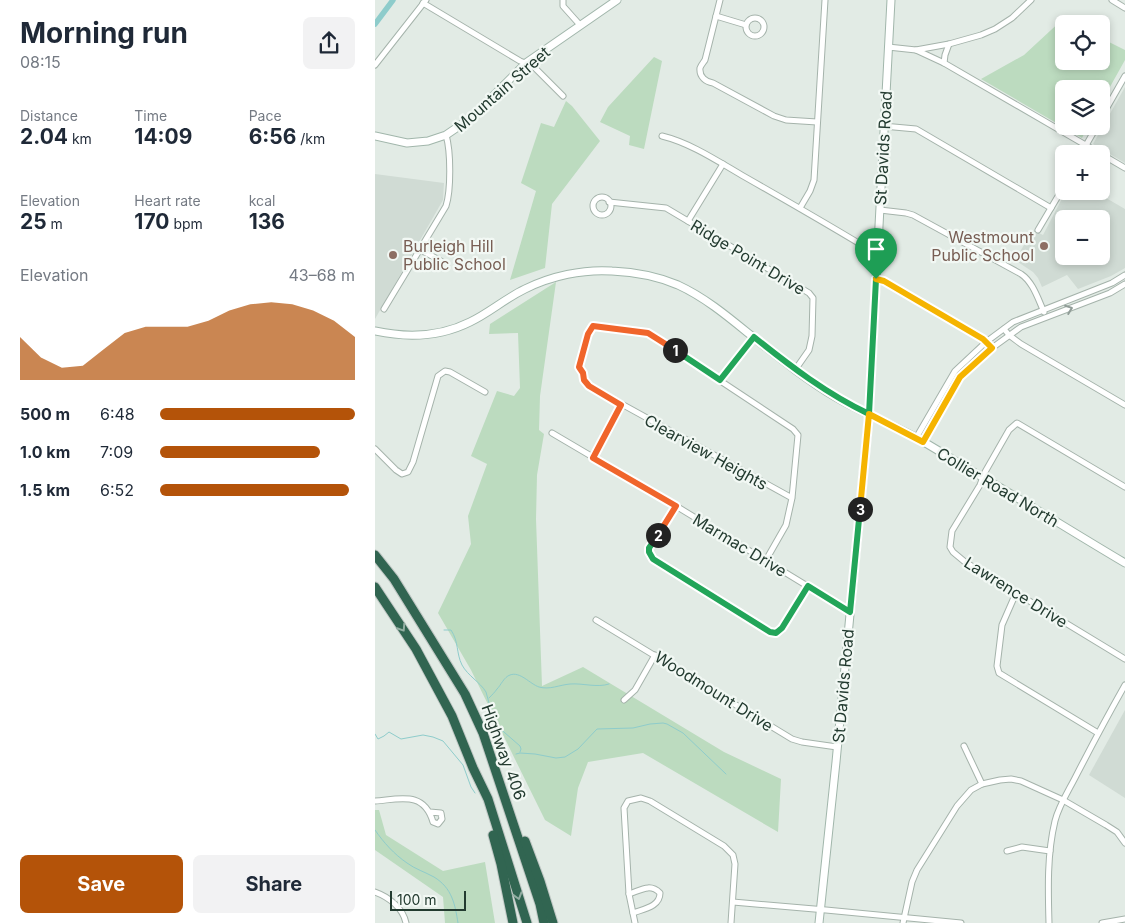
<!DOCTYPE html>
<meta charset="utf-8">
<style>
body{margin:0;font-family:Inter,sans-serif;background:#f2f2f3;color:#1f2937;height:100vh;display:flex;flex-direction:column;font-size:19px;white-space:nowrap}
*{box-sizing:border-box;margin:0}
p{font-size:16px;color:#747a83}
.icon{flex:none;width:28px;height:28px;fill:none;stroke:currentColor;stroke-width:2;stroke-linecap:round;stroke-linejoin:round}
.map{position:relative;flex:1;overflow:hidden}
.side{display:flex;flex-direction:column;background:#fff;width:375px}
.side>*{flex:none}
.tools{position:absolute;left:680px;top:15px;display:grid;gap:10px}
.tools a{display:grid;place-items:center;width:55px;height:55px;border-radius:8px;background:#fff;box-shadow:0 2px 8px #0003;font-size:25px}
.scale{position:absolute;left:15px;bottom:12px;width:76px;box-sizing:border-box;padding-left:5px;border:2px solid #233b30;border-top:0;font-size:14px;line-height:18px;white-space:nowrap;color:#233b30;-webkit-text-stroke:4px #f2f8f4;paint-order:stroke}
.pin{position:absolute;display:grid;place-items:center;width:42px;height:42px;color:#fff;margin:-51px -21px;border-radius:50% 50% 50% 0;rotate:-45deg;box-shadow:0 0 5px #0007}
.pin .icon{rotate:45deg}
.km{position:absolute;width:25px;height:25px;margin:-12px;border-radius:50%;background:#222;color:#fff;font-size:14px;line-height:25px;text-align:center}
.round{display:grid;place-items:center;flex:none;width:52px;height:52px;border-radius:8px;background:#f2f2f3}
.overview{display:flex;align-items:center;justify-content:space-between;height:85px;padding:0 20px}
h1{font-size:28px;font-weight:700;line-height:38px}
.stats{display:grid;grid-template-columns:repeat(3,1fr);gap:8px;height:85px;padding:5px 20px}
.stats div{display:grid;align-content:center}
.stats b{font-size:21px;font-weight:700}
.stats small{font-size:14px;font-weight:400}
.stats p{font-size:14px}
.chart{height:140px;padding:10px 20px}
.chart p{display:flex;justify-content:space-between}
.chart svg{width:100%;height:90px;margin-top:5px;fill:#b45309;opacity:.7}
.action{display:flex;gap:10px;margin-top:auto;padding:10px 20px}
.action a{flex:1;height:58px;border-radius:8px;background:#b45309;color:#fff;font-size:20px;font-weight:700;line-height:58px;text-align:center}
.action a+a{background:#f2f2f3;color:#1f2937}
ul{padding:0 20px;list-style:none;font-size:16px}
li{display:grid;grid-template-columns:80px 60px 1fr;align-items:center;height:38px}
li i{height:12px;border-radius:6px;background:#b45309}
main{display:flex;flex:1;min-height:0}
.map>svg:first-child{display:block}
.built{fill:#d0dbd4;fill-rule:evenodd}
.green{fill:#bcdbbf}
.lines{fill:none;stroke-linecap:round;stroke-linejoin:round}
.stream{stroke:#8ecccb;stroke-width:1}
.canal{stroke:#8ecccb;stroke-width:5.5}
.street-casing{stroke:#a5b3ab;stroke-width:7}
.secondary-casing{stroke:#a1b6ab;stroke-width:9}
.highway-casing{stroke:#c1c8c5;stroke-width:11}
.street{stroke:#fff;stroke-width:5}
.secondary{stroke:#fff;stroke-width:7}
.highway{stroke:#316551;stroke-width:9}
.oneway{stroke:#919d98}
.oneway2{stroke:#92aea2}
.split-1-casing{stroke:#fff;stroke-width:10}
.split-2-casing{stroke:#fff;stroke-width:10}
.split-3-casing{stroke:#fff;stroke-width:10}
.split-4-casing{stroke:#fff;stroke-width:10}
.split-1{stroke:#22a559;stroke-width:6}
.split-2{stroke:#f0652b;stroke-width:6}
.split-3{stroke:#22a559;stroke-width:6}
.split-4{stroke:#f5b400;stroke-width:6}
.education-dot{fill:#8d6e63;stroke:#f2f8f4;stroke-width:2}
.labels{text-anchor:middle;stroke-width:4.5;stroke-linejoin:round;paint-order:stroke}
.street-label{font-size:16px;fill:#233b30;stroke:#f2f8f4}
.education-label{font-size:16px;fill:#785e54;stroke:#f2f8f4;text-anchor:end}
</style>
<main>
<section class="side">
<div class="overview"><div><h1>Morning run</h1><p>08:15</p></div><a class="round"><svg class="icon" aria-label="share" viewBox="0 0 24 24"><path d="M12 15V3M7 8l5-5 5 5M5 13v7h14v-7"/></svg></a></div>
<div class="stats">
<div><p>Distance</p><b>2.04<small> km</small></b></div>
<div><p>Time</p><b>14:09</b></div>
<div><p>Pace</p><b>6:56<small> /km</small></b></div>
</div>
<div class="stats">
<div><p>Elevation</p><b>25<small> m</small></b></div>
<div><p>Heart rate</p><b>170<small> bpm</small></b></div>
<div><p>kcal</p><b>136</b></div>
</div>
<div class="chart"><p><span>Elevation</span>43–68 m</p>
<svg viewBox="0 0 160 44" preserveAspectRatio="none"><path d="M0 44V23L10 33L20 38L30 37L40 29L50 21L60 18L70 18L80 18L90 15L100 10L110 7L120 6L130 7L140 10L150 15L160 23V44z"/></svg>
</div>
<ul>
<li><b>500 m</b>6:48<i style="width:100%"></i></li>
<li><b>1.0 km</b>7:09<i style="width:82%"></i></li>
<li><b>1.5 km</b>6:52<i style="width:97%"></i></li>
</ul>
<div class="action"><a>Save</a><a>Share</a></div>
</section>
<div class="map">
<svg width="750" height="923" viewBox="0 0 750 923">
<rect width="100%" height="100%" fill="#e2ebe5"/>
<g class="built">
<path d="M750,87V163L718,144Z"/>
<path d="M0,174L69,183L68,200L0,319Z"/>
<path d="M691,191H719L750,209V268L736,276L703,289L692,275L667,287L663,278L658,272L640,260L658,230L668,235ZM689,219H726V256H689Z"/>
<path d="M750,710V798L714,775Z"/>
</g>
<g class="green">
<path d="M689,18L700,24H689V61H726V38L750,50V60L726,103V89H689V126H713L707,138L606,79L649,55Z"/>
<path d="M279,57L287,61L269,149L254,145L255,136L225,122L233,107Z"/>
<path d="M191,101L197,106L225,141L177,204L170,268L135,280L161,191L146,183L166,123L179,127Z"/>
<path d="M181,282L165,396L164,430L169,434L162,475L161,519L167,686L208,667L349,752L406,779L403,832L268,753L213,762L203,788L196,836L170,820L96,670L63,613L96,544L93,516L112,464L96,456L122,391L139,396L145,388L143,333L114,334L115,324Z"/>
<path d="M0,810H4L11,835L68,871L110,862L120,923H70L68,897L0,850Z"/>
</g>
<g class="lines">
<g class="stream">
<path d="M69,630H76C84,642 81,653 87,665C93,676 105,682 111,692L119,721L122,726L145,746L146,749L145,752"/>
<path d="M114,698C117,695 120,692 122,689C126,685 129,677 135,675C145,671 155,684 164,687C175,690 184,685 195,684C208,683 222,688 234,684"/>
<path d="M0,734L3,739L9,736L14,732L26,739L48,735L58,737L68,741L88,765L96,787L100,793"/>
<path d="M141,754L145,753L160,754L181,758L190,757L203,749L222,729L258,728L275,724L288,723L292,724L308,733L351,774"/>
<path d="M0,830C9,843 19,854 32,863C40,869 50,872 59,877C77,888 80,904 83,923"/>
</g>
<path class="canal" d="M0,24L18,0"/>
<defs>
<g id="street">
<path d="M188,0V6L205,25"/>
<path d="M345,0L330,60C328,63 326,65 325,68C324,77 331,82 338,83L399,116L411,120L442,122"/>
<path d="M737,0L750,8"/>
<path d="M48,3L145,61L158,66L188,96"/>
<path d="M341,16L371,25"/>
<circle cx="380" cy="27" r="9"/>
<path d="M513,47L541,50L574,44L606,35L620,29L637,18L656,0"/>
<path d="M541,50L569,63L726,154"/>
<path d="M569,63L570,55L574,44"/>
<path d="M0,65L51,0"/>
<path d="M726,118L750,76"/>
<path d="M508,126L541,129L676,208"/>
<path d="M287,136C316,143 344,162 370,177C412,201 454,225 495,250L503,253"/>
<path d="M706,154L722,126"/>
<path d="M726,154L750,168"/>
<circle cx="227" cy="206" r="9"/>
<path d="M234,202L291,208L434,293L438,298L437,336L434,350L420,370"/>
<path d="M425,208L435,191L439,180L450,0"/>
<path d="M505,210L531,213L538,215L646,274C658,282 663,299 669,312"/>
<path d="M313,221L348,164"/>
<path d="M663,230L689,186"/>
<path d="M44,249L66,261"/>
<path d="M501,279L509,281L608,339L613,344"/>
<path d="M9,309L71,206C76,190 76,152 71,135"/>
<path d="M629,329L634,335L646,344L750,405"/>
<path d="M345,380L379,337"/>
<path d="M177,433L301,506L475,612"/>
<path d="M541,438L580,371L611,342L638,322L737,283L750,275"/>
<path d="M548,442L583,379L592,369L617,348L646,327L735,293L750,284"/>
<path d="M0,449L21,470L27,474L33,472L38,462L63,376L70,371L75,372L110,392"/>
<path d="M218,458L246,405"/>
<path d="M750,487L642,423L634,430L610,472L605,485L577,531L575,547L578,552L590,562L750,659"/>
<path d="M301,506L274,549V552L278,559L395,632L401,633L407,628L433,586"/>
<path d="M391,560L411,525L417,498L423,435L418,429L273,333L218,326L213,334L204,367C209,374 208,380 214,386L417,498"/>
<path d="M641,593L627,625L622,666L624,673L723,733"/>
<path d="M221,620L417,739L427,742L462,747"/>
<path d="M249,700L260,690L280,655"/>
<path d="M589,746L607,784"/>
<path d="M0,801C26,799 49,791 58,822L63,824L67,819L66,813L55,812"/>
<path d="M632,851L647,847L675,851"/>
<path d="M0,892C14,897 28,908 31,923"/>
<path d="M254,894C266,890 275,883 285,893C285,907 268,909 258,913"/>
<path d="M358,902L451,910L586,923"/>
<path d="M260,923L254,894L249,808L253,801L266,798L275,801L349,846L358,855L360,864L356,923"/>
<path d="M528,923L537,882L542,870L582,806L596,790L607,784L625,780L636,779L646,781L688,800L731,825L742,832L750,843"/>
<path d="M674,923C673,889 672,854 680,821C684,805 694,790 701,776C717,745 733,715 750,685"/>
<path d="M727,923L750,919"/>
</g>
<g id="secondary">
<path d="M0,136L32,143L53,141L71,135L96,118L151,63L242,0"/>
<path d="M0,331C32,338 65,337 95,322C114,313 131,298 150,289C176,276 208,269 237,271C259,272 282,276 303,285C329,297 351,315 373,333C402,356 430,379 462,398C488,413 516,424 542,438C568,453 593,469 619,484C663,510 706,537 750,563"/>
<path d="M444,923L461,762L494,414L516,0"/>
</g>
<g id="highway">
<path d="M0,555L19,579L90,694L108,733L165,904L169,923"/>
<path d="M0,587L41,649L77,716L98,768L113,799L152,923"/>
<path d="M118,835L126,864L138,923"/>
<path d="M150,841L165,881L178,923"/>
</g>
</defs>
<use href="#street" class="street-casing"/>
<use href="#secondary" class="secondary-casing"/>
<use href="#highway" class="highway-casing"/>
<use href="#street" class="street"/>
<use href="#secondary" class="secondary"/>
<use href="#highway" class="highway"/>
</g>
<defs><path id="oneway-chevron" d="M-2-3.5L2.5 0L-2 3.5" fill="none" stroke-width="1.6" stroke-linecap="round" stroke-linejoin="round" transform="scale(1.25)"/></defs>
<use class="oneway" href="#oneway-chevron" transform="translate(694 309) rotate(-21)"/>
<g class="oneway2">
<use href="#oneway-chevron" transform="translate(27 628) rotate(57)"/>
<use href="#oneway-chevron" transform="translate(143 896) rotate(73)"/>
</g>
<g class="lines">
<defs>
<path id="split-1" d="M300,350L345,380L379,337C415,366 452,394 494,414L501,279"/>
<path id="split-2" d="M283,535L301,506L218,458L246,405L214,386L209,380L208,373L204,367L213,334L218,326L273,333L300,350"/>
<path id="split-3" d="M283,535L274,548V552L278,559L395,632L401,633L407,628L433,586L475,612L485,509"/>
<path id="split-4" d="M485,509L494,414L548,442L585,377L617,348L608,339L509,281L501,279"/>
</defs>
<use href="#split-1" class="split-1-casing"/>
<use href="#split-2" class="split-2-casing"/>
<use href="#split-3" class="split-3-casing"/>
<use href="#split-4" class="split-4-casing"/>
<use href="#split-1" class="split-1"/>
<use href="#split-2" class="split-2"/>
<use href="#split-3" class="split-3"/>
<use href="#split-4" class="split-4"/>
</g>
<g class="education-dot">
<circle cx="669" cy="246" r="5"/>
<circle cx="18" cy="255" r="5"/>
</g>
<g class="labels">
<g class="street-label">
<text transform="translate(127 89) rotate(-41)" y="6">Mountain Street</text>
<text transform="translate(508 148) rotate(-87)" y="6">St Davids Road</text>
<text transform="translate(373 257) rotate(31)" y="6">Ridge Point Drive</text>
<text transform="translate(331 452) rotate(29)" y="6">Clearview Heights</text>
<text transform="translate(623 487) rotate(31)" y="6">Collier Road North</text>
<text transform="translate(365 545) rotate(31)" y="6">Marmac Drive</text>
<text transform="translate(641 592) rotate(32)" y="6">Lawrence Drive</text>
<text transform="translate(468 686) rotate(-85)" y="6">St Davids Road</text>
<text transform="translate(339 691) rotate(32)" y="6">Woodmount Drive</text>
<text transform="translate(129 752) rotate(70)" y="6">Highway 406</text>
</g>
<g class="education-label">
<text x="659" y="243">Westmount<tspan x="659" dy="18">Public School</tspan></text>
<text x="28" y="252" text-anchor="start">Burleigh Hill<tspan x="28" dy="18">Public School</tspan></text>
</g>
</g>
</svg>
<div class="tools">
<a><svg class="icon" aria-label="locate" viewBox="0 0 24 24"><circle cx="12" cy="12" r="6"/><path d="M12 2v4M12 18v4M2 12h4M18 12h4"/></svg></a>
<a><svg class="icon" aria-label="layers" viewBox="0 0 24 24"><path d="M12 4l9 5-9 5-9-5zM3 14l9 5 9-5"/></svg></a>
<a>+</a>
<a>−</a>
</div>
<div class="scale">100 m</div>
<div class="pin" style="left:501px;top:279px;background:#1e9e55"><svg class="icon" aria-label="arrive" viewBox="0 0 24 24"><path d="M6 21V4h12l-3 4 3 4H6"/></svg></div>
<b class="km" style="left:300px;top:350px">1</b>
<b class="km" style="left:283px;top:535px">2</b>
<b class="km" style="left:485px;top:509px">3</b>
</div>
</main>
